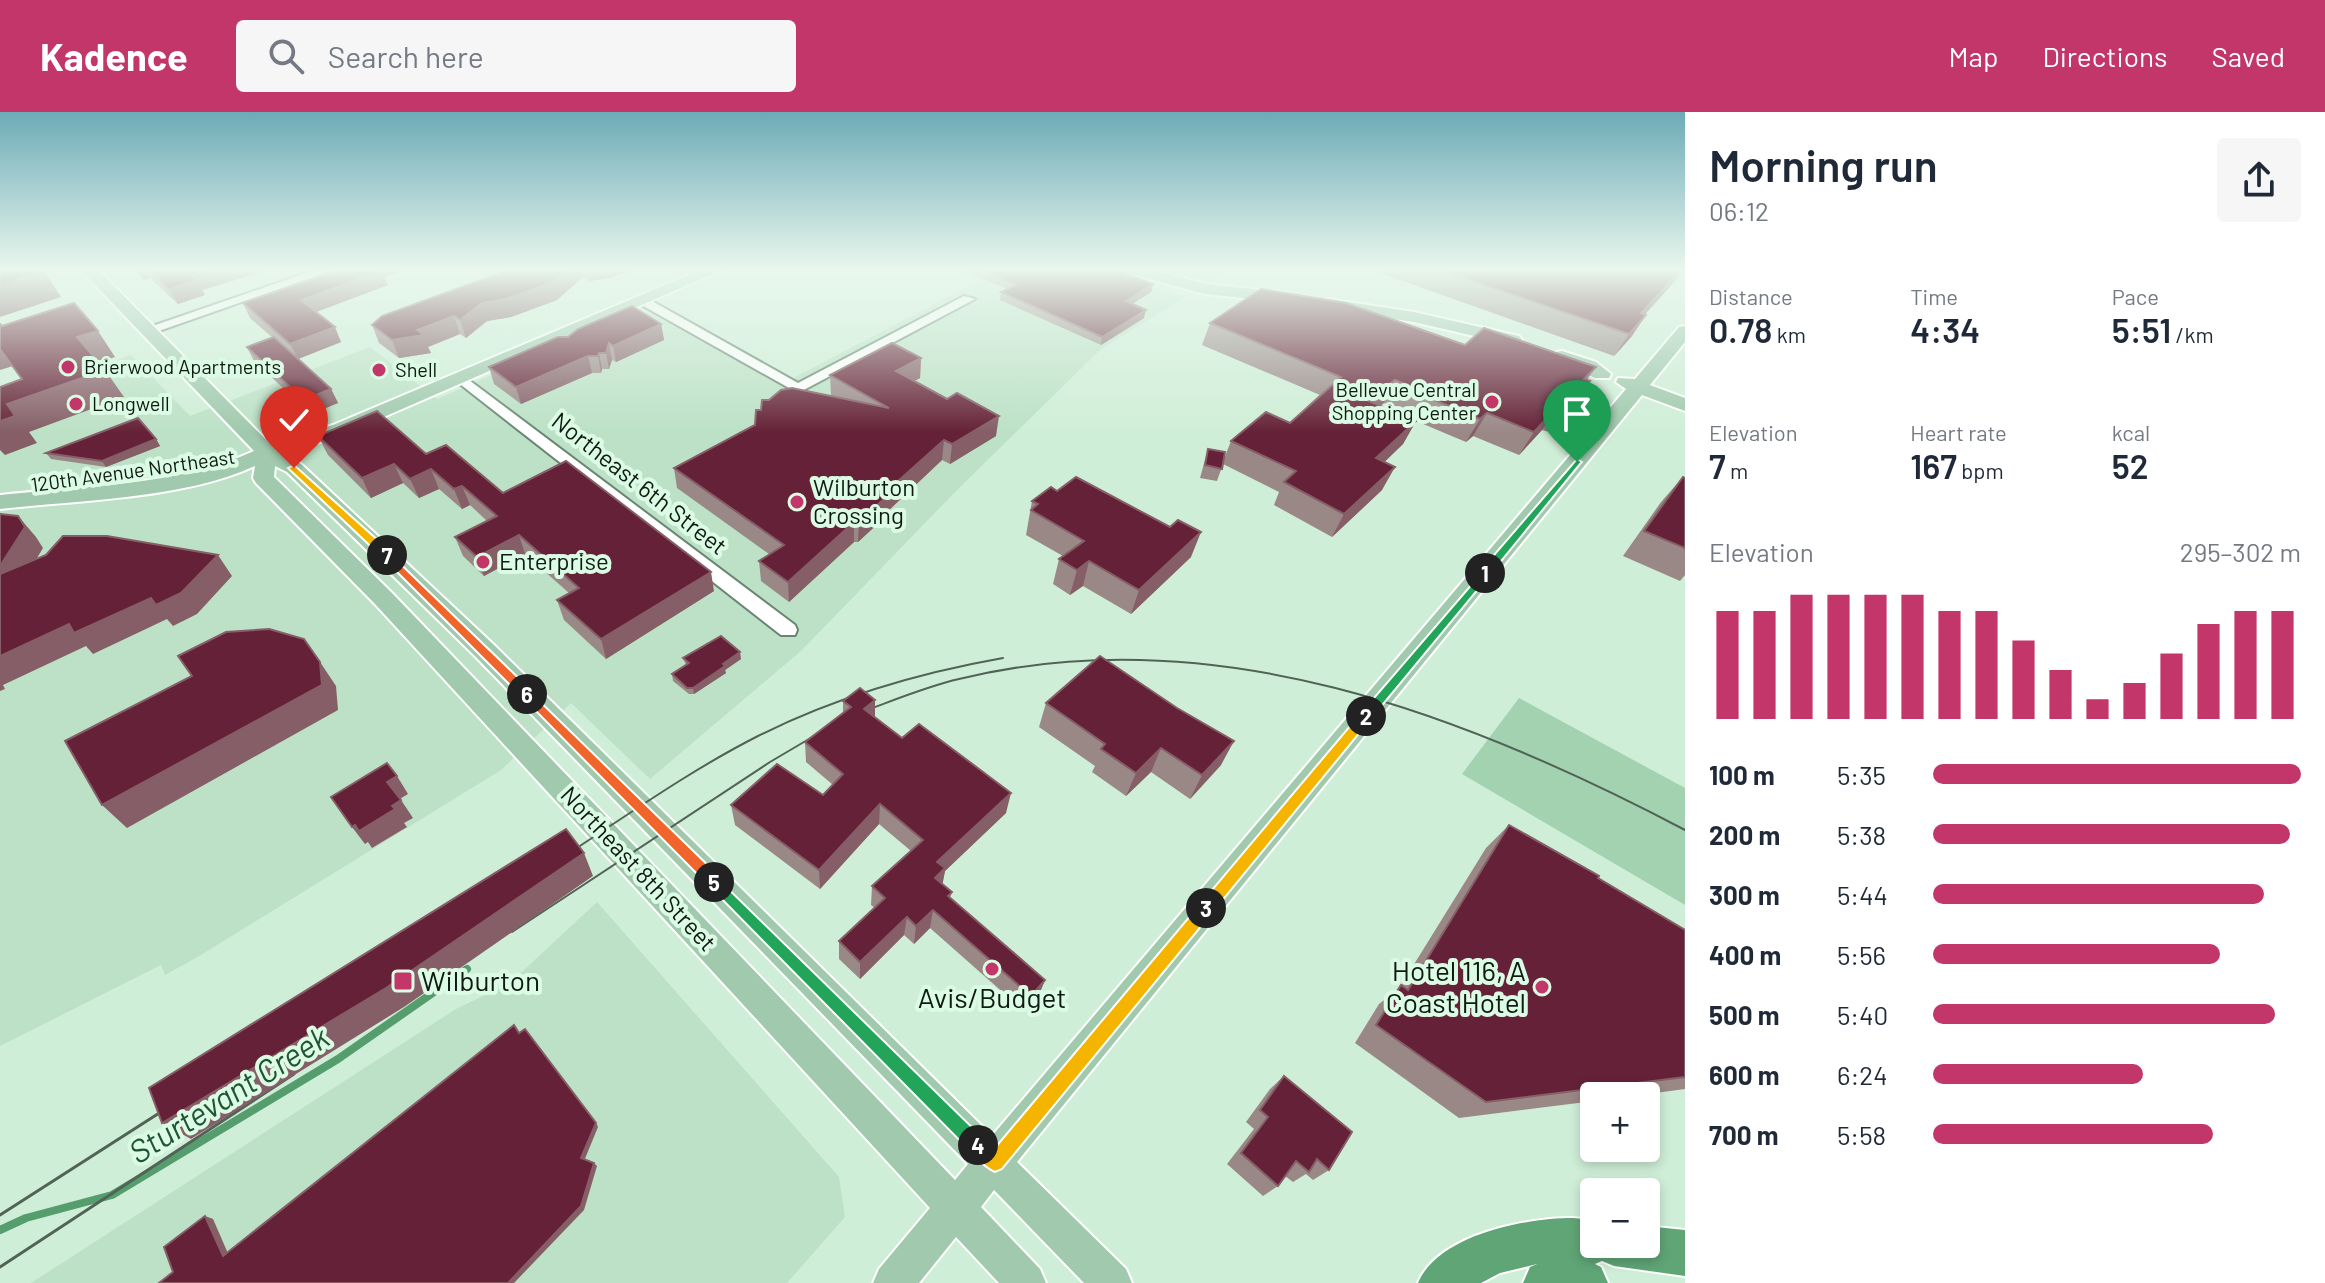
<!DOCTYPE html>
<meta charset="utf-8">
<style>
body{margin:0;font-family:Barlow,sans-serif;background:#f6f6f7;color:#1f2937;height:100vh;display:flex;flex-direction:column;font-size:30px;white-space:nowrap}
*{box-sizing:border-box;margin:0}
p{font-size:26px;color:#747a83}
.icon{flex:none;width:44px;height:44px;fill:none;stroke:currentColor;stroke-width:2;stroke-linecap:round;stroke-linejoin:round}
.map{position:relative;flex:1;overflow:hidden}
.panel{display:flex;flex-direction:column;background:#fff;width:640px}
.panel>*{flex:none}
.buttons{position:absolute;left:1580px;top:970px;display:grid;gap:16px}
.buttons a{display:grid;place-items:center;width:80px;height:80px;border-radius:8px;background:#fff;box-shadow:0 4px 12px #0003;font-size:40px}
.pin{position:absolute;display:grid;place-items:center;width:68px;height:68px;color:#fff;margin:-82px -34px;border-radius:50% 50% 50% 0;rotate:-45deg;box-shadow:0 0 8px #0007}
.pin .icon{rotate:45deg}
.km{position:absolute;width:40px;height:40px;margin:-20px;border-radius:50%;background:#222;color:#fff;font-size:22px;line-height:40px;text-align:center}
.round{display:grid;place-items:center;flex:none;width:84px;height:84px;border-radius:8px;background:#f6f6f7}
.overview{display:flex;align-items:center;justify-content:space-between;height:136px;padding:0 24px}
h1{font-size:44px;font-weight:600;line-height:60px}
.figures{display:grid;grid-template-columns:repeat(3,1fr);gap:12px;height:136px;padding:8px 24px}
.figures div{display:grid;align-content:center}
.figures b{font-size:34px;font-weight:600}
.figures small{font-size:22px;font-weight:400}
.figures p{font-size:22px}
.chart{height:224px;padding:16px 24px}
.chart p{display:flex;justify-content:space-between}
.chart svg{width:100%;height:144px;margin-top:8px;stroke:#c33669;stroke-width:6}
ul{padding:0 24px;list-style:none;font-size:26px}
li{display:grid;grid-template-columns:128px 96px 1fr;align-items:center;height:60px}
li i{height:20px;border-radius:10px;background:#c33669}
header{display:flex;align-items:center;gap:48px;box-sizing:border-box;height:112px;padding:0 40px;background:#c33669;color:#fff}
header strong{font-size:38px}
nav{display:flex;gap:44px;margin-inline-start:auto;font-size:28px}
.search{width:560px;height:72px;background:#f6f6f7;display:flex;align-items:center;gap:20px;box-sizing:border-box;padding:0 28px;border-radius:8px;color:#747a83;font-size:30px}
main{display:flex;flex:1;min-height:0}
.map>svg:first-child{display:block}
.built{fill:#bce1c6}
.green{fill:#a2d2af}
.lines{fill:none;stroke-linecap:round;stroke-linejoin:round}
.stream{stroke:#569d6e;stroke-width:8}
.minor-casing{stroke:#698571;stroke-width:4}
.major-casing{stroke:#fff;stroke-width:4}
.highway-casing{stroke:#fff;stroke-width:4}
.minor{fill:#fff;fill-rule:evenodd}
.major{fill:#a0c9ad;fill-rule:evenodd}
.highway{fill:#60a576;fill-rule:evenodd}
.tram-far1{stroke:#516356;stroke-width:2}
.tram{stroke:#516356;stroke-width:3}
.wall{fill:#9a8887;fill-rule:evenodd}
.shaded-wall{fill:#855e67}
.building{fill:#652137;stroke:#855e67;stroke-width:2}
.split-1{fill:#22a559;stroke:#fff;stroke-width:2}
.split-2{fill:#22a559;stroke:#fff;stroke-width:2}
.split-3{fill:#f5b400;stroke:#fff;stroke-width:2}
.split-4{fill:#f5b400;stroke:#fff;stroke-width:2}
.split-5{fill:#22a559;stroke:#fff;stroke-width:2}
.split-6{fill:#f0652b;stroke:#fff;stroke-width:2}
.split-7{fill:#f0652b;stroke:#fff;stroke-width:2}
.split-8{fill:#f5b400;stroke:#fff;stroke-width:2}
.poi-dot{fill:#c33669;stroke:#dcfbe4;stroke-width:3}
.labels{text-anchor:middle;stroke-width:8;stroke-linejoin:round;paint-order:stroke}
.far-poi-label{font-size:20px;fill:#0f1a13;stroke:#dcfbe4;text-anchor:start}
.far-street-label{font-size:20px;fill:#0f1a13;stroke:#dcfbe4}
.street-label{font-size:24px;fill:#0f1a13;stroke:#dcfbe4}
.poi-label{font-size:24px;fill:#0f1a13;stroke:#dcfbe4;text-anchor:start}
.near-poi-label{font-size:28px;fill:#0f1a13;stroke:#dcfbe4;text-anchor:end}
.near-water-label{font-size:32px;font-style:italic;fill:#205434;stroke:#dcfbe4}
</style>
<header>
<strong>Kadence</strong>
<div class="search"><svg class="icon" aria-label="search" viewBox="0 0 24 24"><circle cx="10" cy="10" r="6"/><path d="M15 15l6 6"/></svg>Search here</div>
<nav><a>Map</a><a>Directions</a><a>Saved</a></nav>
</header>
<main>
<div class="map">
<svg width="1685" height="1171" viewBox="0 0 1685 1171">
<rect width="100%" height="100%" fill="#cfeed7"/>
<g class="built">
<path d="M955,157H1093L1185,185L1101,237L956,379L802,538L650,667L571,591L501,658L201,843L165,863L161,853L0,934V289L131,243L190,304L370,235L437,287L637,200L660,202L780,273L980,168Z"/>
<path d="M1146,157H1235L1220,163L1211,171Z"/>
<path d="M597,790L839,1065L845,1105L787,1171H31L456,897L510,871Z"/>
</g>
<path class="green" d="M1519,586L1685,676V793L1462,662Z"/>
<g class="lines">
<path class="stream" d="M0,1118L26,1106L112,1083L338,947L467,857"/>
<defs>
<g id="minor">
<path d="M318,157H336L153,221L141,218Z"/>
<path d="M643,184L798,271L964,184L975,187L798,281L638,191V185Z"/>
<path d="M461,262L795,513L797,518L795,523H781L456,269L454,266Z"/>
</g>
<g id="major">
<path d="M80,157H97L271,333L333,313L703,157H724L347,321L284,342L301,352L494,533L992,1024L1626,277L1616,270L1618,266L1635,267L1679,215L1685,214V230L1650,273L1685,286V299L1642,283L1017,1050L1126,1157L1132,1171H1084L994,1078L981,1095L1040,1157L1046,1171H999L956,1125L919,1171H873L879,1157L930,1096L375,492L256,371L253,366L255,354C184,387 78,388 0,397V383C84,374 176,374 254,339ZM275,354L287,360L476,545L968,1052L955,1068L391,480L274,365Z"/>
<path d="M1122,157H1148L1206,172L1289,181L1297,186L1289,191L1205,182L1124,160Z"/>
<path d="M1328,187L1414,200L1519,224L1522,228L1513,233L1414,210L1322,196L1320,192Z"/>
<path d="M1562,239L1596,250L1611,262L1609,266H1595L1556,248L1553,244L1556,240Z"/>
</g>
<path id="highway" d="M1573,1106L1594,1108V1132H1646V1114L1685,1118V1164L1614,1154L1602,1149L1595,1152L1601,1155L1608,1171H1523L1530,1155L1537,1152L1500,1161L1481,1171H1418C1438,1123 1525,1106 1573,1106Z"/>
</defs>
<use href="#minor" class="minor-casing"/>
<use href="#major" class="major-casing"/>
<use href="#highway" class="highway-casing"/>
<use href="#minor" class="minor"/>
<use href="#major" class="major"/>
<use href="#highway" class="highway"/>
<g class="tram-far1">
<path d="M856,602C890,590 924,575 959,567C1212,505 1465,602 1685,718"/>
<path d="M560,747C625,705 689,659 758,624C836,585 918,561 1003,546"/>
<path d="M512,820L770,650L831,614"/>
</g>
<g class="tram">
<path d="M0,1103L178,989"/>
<path d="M0,1155L294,962"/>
</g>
</g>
<g class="wall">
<path d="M133,157H271L202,178L205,183L178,192L150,166L144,168Z"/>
<path d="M341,157H408L384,165L388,173L316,200L341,230L298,247L331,277L338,291L311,302L254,249L247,235L273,226L250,206L243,191Z"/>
<path d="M511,157H635L610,166L590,169L583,165L557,188L511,205L487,209L466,226L460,222L428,235L431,241L399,246L379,231L372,213Z"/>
<path d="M960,157H1114L1153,172L1151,180L1132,192L1144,206L1101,233L1000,188L1001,180L1007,177Z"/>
<path d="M1369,157H1684L1676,168L1645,202L1632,224L1614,244Z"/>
<path d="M1210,211L1465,233L1596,255L1587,268L1590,269L1574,292L1549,320L1542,318L1519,343L1473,324L1466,330L1416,309L1403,332L1384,350L1382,378L1332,425L1274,393L1279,380L1223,352L1217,369L1200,366L1208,337L1224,347L1231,329L1290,311L1320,283L1202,233ZM1384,291L1415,304L1413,307L1380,294Z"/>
<path d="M661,212L664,228L616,250L612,248L609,257H602L601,261H592L521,292L494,272L489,255L568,225Z"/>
<path d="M921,246L920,266L914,269L996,324L950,352L942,348L888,399L884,406L858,430H854L789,490L761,469L759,449L769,442L677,376L674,356L835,285L831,283L830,263Z"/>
<path d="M318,324L426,342L503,381L714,479L606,547L564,508L557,488L569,481L525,442L484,464L463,444L455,425L487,409L470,393L462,397L439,377L419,386L403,371L371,386L328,343Z"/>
<path d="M156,327L160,334L106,355L51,347L46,341Z"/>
<path d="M1683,365L1685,366V463L1680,469L1623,444L1661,390Z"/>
<path d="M1032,389L1191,445L1131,502L1083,474L1070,483L1053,472L1059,447L1063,444L1026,423Z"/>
<path d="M683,546L741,547L725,558L726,561L694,582H689L673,569L672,562L686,553Z"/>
<path d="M843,589L875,605L902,626L1006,701L945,759L942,772L952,780L950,786L1045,868L1038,885L1025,900L930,816L914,832L904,823L860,867L839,847V829L875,796L871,793L872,774L911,739L879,712L820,777L735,713L731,693L823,683L833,673L806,650L805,630L843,601Z"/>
<path d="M1046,591L1221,653L1190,687L1151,660L1126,684L1092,660L1095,654L1039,615Z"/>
<path d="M1509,713L1685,818V977L1633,984H1594V989L1459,1006L1355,931L1379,892L1400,875L1486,736Z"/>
<path d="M1284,964L1329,1058L1313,1068L1306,1062L1293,1070L1285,1064L1278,1074L1263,1084L1227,1052L1254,1017L1246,1010L1270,977Z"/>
</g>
<g class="shaded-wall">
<path d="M138,157H145L150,166L144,168Z"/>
<path d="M216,157H271L202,178L205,183L178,192L169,177L192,164Z"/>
<path d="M375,157H408L384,165L388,173L308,203L301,188Z"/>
<path d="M569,157H582L583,165L557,188L511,205L487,209L466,226L460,208L482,191Z"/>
<path d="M587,157H635L610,166L590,169Z"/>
<path d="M1682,157H1684L1676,168L1627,222L1641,201Z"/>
<path d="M44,159L61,185L0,205V173Z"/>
<path d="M1153,172L1151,180L1124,197L1126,189Z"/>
<path d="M1146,198L1144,206L1101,233L1102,225Z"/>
<path d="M1646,203L1632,224L1614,244L1629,222Z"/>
<path d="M454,204L460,222L428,235L431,241L399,246L392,228Z"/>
<path d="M661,212L664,228L616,250L613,234Z"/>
<path d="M335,215L341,230L298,247L290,232Z"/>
<path d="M98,219L115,245L95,252L77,225Z"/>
<path d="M609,231L612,248L609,257L606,241Z"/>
<path d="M0,237L13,254L0,258Z"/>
<path d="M599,241L602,257L601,261L598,244Z"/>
<path d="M588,244L592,261L521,292L516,275Z"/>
<path d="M921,246L920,266L896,279V259Z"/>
<path d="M105,258L124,285L29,320L37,331L5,343L0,338V309L7,292Z"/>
<path d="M1395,268L1384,291L1358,312L1369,289Z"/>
<path d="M1590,269L1574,292L1549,320L1564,297Z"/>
<path d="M331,277L338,291L311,302L304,288Z"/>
<path d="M1558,294L1542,318L1519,343L1534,320Z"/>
<path d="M1487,301L1473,324L1466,330L1480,307Z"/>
<path d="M999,304L996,324L950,352L952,332Z"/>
<path d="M1416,309L1403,332L1364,370L1376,346Z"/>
<path d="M156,327L160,334L106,355L102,349Z"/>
<path d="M944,328L942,348L888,399L884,406L858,430L859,410L888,378Z"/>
<path d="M394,352L403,371L371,386L362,366Z"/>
<path d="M1395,355L1382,378L1332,425L1344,402Z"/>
<path d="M431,357L439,377L419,386L410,367Z"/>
<path d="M462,374L470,393L462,397L454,377Z"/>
<path d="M18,404L36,425L43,436L13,486L0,473V454Z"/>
<path d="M854,410V430L789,490L788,470Z"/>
<path d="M1201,420L1191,445L1131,502L1139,478Z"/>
<path d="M519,423L525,442L484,464L477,445Z"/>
<path d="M218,443L232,464L197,502L173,514L167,507L93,542L86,534L3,573L5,577L0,579V544Z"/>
<path d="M1089,449L1083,474L1070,483L1077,458Z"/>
<path d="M711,460L714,479L606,547L601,527Z"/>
<path d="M740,540L741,547L725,558L726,561L694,582L693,576Z"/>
<path d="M320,550L336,574L338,598L127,716L102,693Z"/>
<path d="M875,588V609L864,597Z"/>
<path d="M1234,629L1221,653L1190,687L1202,663Z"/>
<path d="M1161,636L1151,660L1126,684L1136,661Z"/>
<path d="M397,664L408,682L398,688L387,670Z"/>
<path d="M1011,681L1006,701L945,759L942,775L932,784L937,750Z"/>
<path d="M401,688L413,706L404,711L407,715L372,736L368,730L365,732L352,715Z"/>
<path d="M880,692L879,712L820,777L819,758Z"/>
<path d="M584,741L593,764L404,895L191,1027L162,1011Z"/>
<path d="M933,798L930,816L914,832L916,814Z"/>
<path d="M907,805L904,823L860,867V850Z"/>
<path d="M1045,868L1038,885L1025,900L1031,884Z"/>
<path d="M596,1011L598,1015L584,1049L581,1046Z"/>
<path d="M594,1051L597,1054L584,1098L514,1171H508Z"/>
<path d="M205,1104L213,1107L230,1146L223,1144Z"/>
</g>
<g class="building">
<path d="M0,157H41L44,159L0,173Z"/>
<path d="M147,157H216L192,164L197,168L169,177Z"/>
<path d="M341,157H380L382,159L301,188L335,215L290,232L243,191Z"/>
<path d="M511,157H569L553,170L506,187L482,191L460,208L454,204L417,218L424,223L392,228L372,213L382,204Z"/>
<path d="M979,157H1114L1153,172L1126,189L1146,198L1102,225L1001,180L1016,173Z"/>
<path d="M1437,157H1682L1641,201L1646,203L1629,222Z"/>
<path d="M1261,177L1346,191L1465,233L1484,216L1596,255L1584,267L1590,269L1564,297L1558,294L1534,320L1487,301L1480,307L1425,284L1429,282L1395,268L1369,289L1416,309L1376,346L1395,355L1344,402L1284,370L1296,359L1231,329L1266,300L1290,311L1341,265L1210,211Z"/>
<path d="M74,191L98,219L77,225L105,258L7,292L15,304L0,309V275L22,267L0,237V212L2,214Z"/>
<path d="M632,194L661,212L613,234L609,231L606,241H599L598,244H588L516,275L489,255L558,225H568L578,217Z"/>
<path d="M274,225L331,277L304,288L247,235Z"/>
<path d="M892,231L921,246L896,259L947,287L957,281L999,304L952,332L944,328L888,378L885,386L859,410H854L788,470L759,449L784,433L674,356L755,313L756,298H761L762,288H769L781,278L792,276L889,296L830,263Z"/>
<path d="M377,299L426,342L446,333L503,381L566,349L711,460L601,527L557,488L579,476L519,423L477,445L455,425L497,404L462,374L454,377L431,357L410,367L394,352L362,366L318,324Z"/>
<path d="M138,306L156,327L102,349L46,341Z"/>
<path d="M1208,337L1225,340L1222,357L1205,353Z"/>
<path d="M1076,365L1170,415L1178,408L1201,420L1139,478L1089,449L1077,458L1059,447L1084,429L1031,398L1038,392L1032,389L1051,375L1057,379Z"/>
<path d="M1683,365L1685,366V436L1644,419Z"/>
<path d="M0,402L18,404L25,415L0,454Z"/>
<path d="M63,424H107L218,443L181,481L156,493L151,486L74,521L69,512L0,544V462L46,443Z"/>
<path d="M269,517L304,527L320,550L322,573L102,693L65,629L192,564L178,544L226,520Z"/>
<path d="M721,524L740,540L723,552L725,554L693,576H687L672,562L689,551L683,546Z"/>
<path d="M1100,544L1177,596L1234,629L1202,663L1161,636L1136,661L1101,637L1105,632L1046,591Z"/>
<path d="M860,576L875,588L864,597L902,626L919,612L1011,681L937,750L945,756L935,766L952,780L948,784L1045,868L1031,884L933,798L916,814L907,805L860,850L839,829L885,786L872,774L923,728L880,692L819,758L731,693L777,652L823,683L843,662L805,630L851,595L843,589Z"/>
<path d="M387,651L397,664L387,670L401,688L392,694L395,697L359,719L355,713L352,715L331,685Z"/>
<path d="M1509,713L1599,764L1598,766L1685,818V965L1486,990L1376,913L1401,873L1408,878Z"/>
<path d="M566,717L584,741L386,876L162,1011L149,976Z"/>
<path d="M514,913L519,921L525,917L596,1011L581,1046L594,1051L581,1094L508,1171H159L173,1160L164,1135L205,1104L223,1144Z"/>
<path d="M1284,964L1352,1020L1329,1058L1317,1047L1309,1060L1296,1049L1278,1074L1241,1041L1268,1005L1260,998Z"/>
</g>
<linearGradient id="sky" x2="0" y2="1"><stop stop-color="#6dabb7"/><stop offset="0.49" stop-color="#e9f7ed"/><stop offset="1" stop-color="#e9f7ed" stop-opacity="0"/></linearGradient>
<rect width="1685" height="321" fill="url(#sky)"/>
<path class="split-1" d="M1577,347L1582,350L1580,352L1489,464H1481V458Z"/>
<path class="split-2" d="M1485,457L1491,461L1489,464L1370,608H1361V601Z"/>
<path class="split-3" d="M1366,599L1372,604L1370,608L1212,801H1201V791L1361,601Z"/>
<path class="split-4" d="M1206,789L1214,796L1212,801L1002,1057L995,1060C984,1055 973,1044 969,1033L971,1027L978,1024L994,1037L1201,791Z"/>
<path class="split-5" d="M714,763L984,1027L987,1033L984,1040L978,1043L971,1040L709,774V765Z"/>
<path class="split-6" d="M527,577L720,765V774H709L523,586L521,582Z"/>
<path class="split-7" d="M387,439L532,579V586H523L383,446V440Z"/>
<path class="split-8" d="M294,353L391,440V446H383L290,358L288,356Z"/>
<g class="poi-dot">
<circle cx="68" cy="255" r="8"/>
<circle cx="379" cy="258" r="8"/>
<circle cx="1492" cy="290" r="8"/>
<circle cx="76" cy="292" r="8"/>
<circle cx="797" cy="390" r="8"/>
<circle cx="483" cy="450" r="8"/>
<circle cx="992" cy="857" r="8"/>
<rect x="393" y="859" width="20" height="20" rx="4"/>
<circle cx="1542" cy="875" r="8"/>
</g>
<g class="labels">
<g class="far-poi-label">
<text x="84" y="262">Brierwood Apartments</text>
<text x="395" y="265">Shell</text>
<text x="1476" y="285" text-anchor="end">Bellevue Central<tspan x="1476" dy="23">Shopping Center</tspan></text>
<text x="92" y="299">Longwell</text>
</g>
<g class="far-street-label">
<text transform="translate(133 359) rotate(-8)" y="7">120th Avenue Northeast</text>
</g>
<g class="street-label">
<text transform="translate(639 372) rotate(38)" y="8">Northeast 6th Street</text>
<text transform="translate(638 757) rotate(47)" y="8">Northeast 8th Street</text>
</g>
<g class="poi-label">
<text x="813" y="384">Wilburton<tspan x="813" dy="28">Crossing</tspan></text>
<text x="499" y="458">Enterprise</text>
</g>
<g class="near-poi-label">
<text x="1526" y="869">Hotel 116, A<tspan x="1526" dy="32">Coast Hotel</tspan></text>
<text x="421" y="879" text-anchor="start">Wilburton</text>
<text x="992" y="896" text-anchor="middle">Avis/Budget</text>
</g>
<g class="near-water-label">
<text transform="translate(229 983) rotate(-32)" y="11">Sturtevant Creek</text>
</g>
</g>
</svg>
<div class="buttons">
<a>+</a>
<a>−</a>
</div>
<div class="pin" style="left:1577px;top:350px;background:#1e9e55"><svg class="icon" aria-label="arrive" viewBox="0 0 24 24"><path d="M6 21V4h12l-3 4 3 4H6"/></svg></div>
<div class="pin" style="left:294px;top:356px;background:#d93025"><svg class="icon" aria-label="check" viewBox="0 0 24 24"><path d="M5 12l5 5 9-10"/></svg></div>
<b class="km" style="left:1485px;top:461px">1</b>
<b class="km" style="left:1366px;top:604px">2</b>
<b class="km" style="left:1206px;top:796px">3</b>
<b class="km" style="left:978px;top:1033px">4</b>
<b class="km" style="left:714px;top:770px">5</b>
<b class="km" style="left:527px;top:582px">6</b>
<b class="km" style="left:387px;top:443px">7</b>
</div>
<section class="panel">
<div class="overview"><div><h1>Morning run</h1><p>06:12</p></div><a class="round"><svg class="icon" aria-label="share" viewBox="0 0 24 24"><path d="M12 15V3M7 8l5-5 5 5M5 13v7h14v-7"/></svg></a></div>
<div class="figures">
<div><p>Distance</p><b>0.78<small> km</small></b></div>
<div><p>Time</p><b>4:34</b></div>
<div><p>Pace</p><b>5:51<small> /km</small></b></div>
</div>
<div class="figures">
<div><p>Elevation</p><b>7<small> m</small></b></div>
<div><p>Heart rate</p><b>167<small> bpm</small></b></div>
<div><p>kcal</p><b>52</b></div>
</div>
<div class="chart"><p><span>Elevation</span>295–302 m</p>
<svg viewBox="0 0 160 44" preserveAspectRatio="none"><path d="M5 44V11M15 44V11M25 44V6M35 44V6M45 44V6M55 44V6M65 44V11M75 44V11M85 44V20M95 44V29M105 44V38M115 44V33M125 44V24M135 44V15M145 44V11M155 44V11"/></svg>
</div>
<ul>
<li><b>100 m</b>5:35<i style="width:100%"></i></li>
<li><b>200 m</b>5:38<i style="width:97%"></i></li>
<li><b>300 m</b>5:44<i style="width:90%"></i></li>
<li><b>400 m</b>5:56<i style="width:78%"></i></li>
<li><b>500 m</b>5:40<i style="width:93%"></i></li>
<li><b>600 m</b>6:24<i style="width:57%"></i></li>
<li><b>700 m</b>5:58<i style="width:76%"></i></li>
</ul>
</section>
</main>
